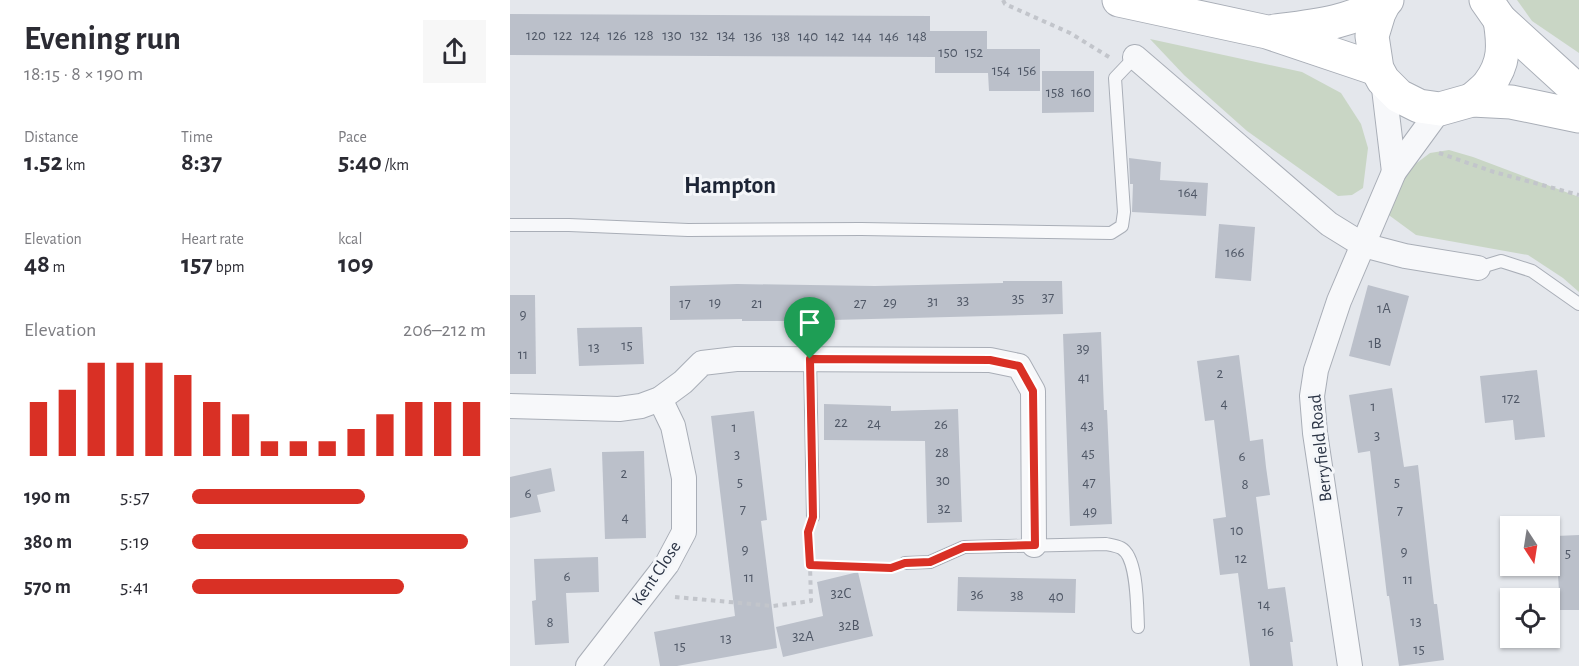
<!DOCTYPE html>
<meta charset="utf-8">
<style>
body{margin:0;font-family:"Alegreya Sans",sans-serif;background:#f7f7f7;color:#2b2b33;height:100vh;display:flex;flex-direction:column;font-size:22px;white-space:nowrap}
*{box-sizing:border-box;margin:0}
p{font-size:20px;color:#7c7c81}
.icon{flex:none;width:33px;height:33px;fill:none;stroke:currentColor;stroke-width:2;stroke-linecap:round;stroke-linejoin:round}
.map{position:relative;flex:1;overflow:hidden}
.side{display:flex;flex-direction:column;background:#fff;width:510px}
.side>*{flex:none}
.needle{width:39px;rotate:168deg}
.controls{position:absolute;left:990px;top:516px;display:grid;gap:12px}
.controls a{display:grid;place-items:center;width:60px;height:60px;border-radius:0px;background:#fff;box-shadow:0 2px 4px #0004;font-size:30px}
.pin{position:absolute;display:grid;place-items:center;width:51px;height:51px;color:#fff;margin:-62px -26px;border-radius:50% 50% 50% 0;rotate:-45deg;box-shadow:0 0 6px #0007}
.pin .icon{rotate:45deg}
.round{display:grid;place-items:center;flex:none;width:63px;height:63px;border-radius:0px;background:#f7f7f7}
.overview{display:flex;align-items:center;justify-content:space-between;height:102px;padding:0 24px}
h1{font-size:33px;font-weight:700;line-height:45px}
.stats{display:grid;grid-template-columns:repeat(3,1fr);gap:9px;height:102px;padding:6px 24px}
.stats div{display:grid;align-content:center}
.stats b{font-size:26px;font-weight:700}
.stats small{font-size:16px;font-weight:400}
.stats p{font-size:16px}
.chart{height:168px;padding:12px 24px}
.chart p{display:flex;justify-content:space-between}
.chart svg{width:100%;height:108px;margin-top:6px;stroke:#d93025;stroke-width:6}
ul{padding:0 24px;list-style:none;font-size:20px}
li{display:grid;grid-template-columns:96px 72px 1fr;align-items:center;height:45px}
li i{height:15px;border-radius:8px;background:#d93025}
main{display:flex;flex:1;min-height:0}
.map>svg:first-child{display:block}
.green{fill:#c9d6c5}
.building{fill:#bbc0ca}
.lines{fill:none;stroke-linecap:round;stroke-linejoin:round}
.service-casing{stroke:#a9aeb7;stroke-width:14}
.minor-casing{stroke:#a9aeb7;stroke-width:26}
.secondary-casing{stroke:#a9aeb7;stroke-width:35}
.path{stroke:#c2c5cb;stroke-width:4;stroke-dasharray:4.5 4.5;stroke-linecap:butt}
.service{stroke:#f7f8fa;stroke-width:12}
.minor{stroke:#f7f8fa;stroke-width:24}
.secondary{stroke:#fff;stroke-width:33}
.route-casing{stroke:#fff;stroke-width:12}
.route{stroke:#d93025;stroke-width:8}
.labels{text-anchor:middle;stroke-width:6;stroke-linejoin:round;paint-order:stroke}
.number-label{font-size:15px;fill:#4f5766}
.street-label{font-size:18px;fill:#2b3445;stroke:#f4f6f9}
.district-label{font-size:24px;font-weight:bold;fill:#1d2536;stroke:#f4f6f9}
</style>
<main>
<section class="side">
<div class="overview"><div><h1>Evening run</h1><p>18:15 · 8 × 190 m</p></div><a class="round"><svg class="icon" aria-label="share" viewBox="0 0 24 24"><path d="M12 15V3M7 8l5-5 5 5M5 13v7h14v-7"/></svg></a></div>
<div class="stats">
<div><p>Distance</p><b>1.52<small> km</small></b></div>
<div><p>Time</p><b>8:37</b></div>
<div><p>Pace</p><b>5:40<small> /km</small></b></div>
</div>
<div class="stats">
<div><p>Elevation</p><b>48<small> m</small></b></div>
<div><p>Heart rate</p><b>157<small> bpm</small></b></div>
<div><p>kcal</p><b>109</b></div>
</div>
<div class="chart"><p><span>Elevation</span>206–212 m</p>
<svg viewBox="0 0 160 44" preserveAspectRatio="none"><path d="M5 44V22M15 44V17M25 44V6M35 44V6M45 44V6M55 44V11M65 44V22M75 44V27M85 44V38M95 44V38M105 44V38M115 44V33M125 44V27M135 44V22M145 44V22M155 44V22"/></svg>
</div>
<ul>
<li><b>190 m</b>5:57<i style="width:59%"></i></li>
<li><b>380 m</b>5:19<i style="width:94%"></i></li>
<li><b>570 m</b>5:41<i style="width:72%"></i></li>
</ul>
</section>
<div class="map">
<svg width="1069" height="666" viewBox="0 0 1069 666">
<rect width="100%" height="100%" fill="#e4e7ec"/>
<g class="green">
<path d="M1007,0H1069V53L1022,21Z"/>
<path d="M640,39L792,72L831,93L851,124L858,148L853,188L842,195L828,196L737,131L674,75Z"/>
<path d="M939,150L963,157L1069,197V292L1053,278L1018,255L906,235L876,213L896,171L920,153Z"/>
</g>
<g class="building">
<path d="M0,14L420,16V31H477V49H530V91H479L478,73H425V57L0,55Z"/>
<path d="M532,71H584V112L532,113Z"/>
<path d="M619,158L651,162L650,180L698,183L696,216L622,212L623,184H620Z"/>
<path d="M709,224L745,227L741,281L705,278Z"/>
<path d="M493,281H552L553,314L322,320V321H232V319L160,320V286L227,284L365,286L493,283Z"/>
<path d="M858,285L899,296L880,366L839,356Z"/>
<path d="M0,295H25L26,374H0Z"/>
<path d="M132,327L134,364L69,366L67,328Z"/>
<path d="M591,332L594,410H597L602,524L560,526L553,334Z"/>
<path d="M729,355L740,441L753,439L756,467L760,495L746,497L758,589L775,587L783,642H780L783,666H740L728,573L710,575L703,519L716,517L704,420L695,421L687,361Z"/>
<path d="M1027,370L1035,437L1005,440L1003,420L975,423L970,376Z"/>
<path d="M882,388L894,467L908,465L919,562L924,604H927L934,660L889,666L879,596H877L860,451L848,453L839,395Z"/>
<path d="M314,404L381,406V411L448,409L452,522L417,523L415,441L314,440Z"/>
<path d="M244,411L257,520L251,521L267,648L167,666H150L144,632L225,616L201,416Z"/>
<path d="M134,451L136,538L95,539L92,452Z"/>
<path d="M41,468L45,491L27,495L31,512L0,518V477Z"/>
<path d="M1069,535V610H1050L1046,536Z"/>
<path d="M88,557L89,592L56,593L59,643L25,645L22,601L26,600L24,559Z"/>
<path d="M348,572L363,636L273,657L266,627L313,616L307,582Z"/>
<path d="M448,577L566,579L565,613L447,611Z"/>
</g>
<g class="lines">
<defs>
<g id="service">
<path d="M0,225H59L178,230L351,229L601,233L612,226L614,212L605,78L625,57"/>
<path d="M968,268L991,261L1022,271L1069,304"/>
<path d="M300,359L303,517"/>
<path d="M395,563L420,562L454,547L596,544C601,545 607,546 611,548C628,557 627,609 628,627"/>
</g>
<g id="minor">
<path d="M625,57L819,224L853,245L895,256L968,268"/>
<path d="M873,80L884,172"/>
<path d="M0,406L109,409L131,406L150,399L173,382L192,363L226,359L480,360L509,366L523,391L524,545"/>
<path d="M78,666L157,564L174,532V478L163,426L150,399"/>
<path d="M840,666L805,433L802,396L806,370L829,301L884,172L930,109"/>
</g>
<g id="secondary">
<path d="M609,0L757,32L867,69"/>
<path d="M976,0L990,20L1069,92"/>
<path d="M875,1L869,13L862,36L867,69L873,80L889,96L909,106L930,109L962,100L1001,102L1069,116"/>
<path d="M765,31C806,26 840,23 877,0"/>
<path d="M962,100C967,95 975,90 979,84C995,63 994,45 990,20"/>
</g>
</defs>
<use href="#service" class="service-casing"/>
<use href="#minor" class="minor-casing"/>
<use href="#secondary" class="secondary-casing"/>
<g class="path">
<path d="M493,0L495,4L560,33L599,57"/>
<path d="M929,153L984,172L1069,195"/>
<path d="M298,535L300,565L377,568"/>
<path d="M165,597L263,606L301,601L300,565"/>
</g>
<use href="#service" class="service"/>
<use href="#minor" class="minor"/>
<use href="#secondary" class="secondary"/>
</g>
<g class="lines">
<defs>
<path id="route" d="M300,359L480,360L509,366L523,391L525,545L454,547L420,562L395,563L381,568L300,565L298,532L303,517Z"/>
</defs>
<use href="#route" class="route-casing"/>
<use href="#route" class="route"/>
</g>
<g class="labels">
<g class="number-label">
<text x="26" y="40">120</text>
<text x="53" y="40">122</text>
<text x="80" y="40">124</text>
<text x="107" y="40">126</text>
<text x="134" y="40">128</text>
<text x="162" y="40">130</text>
<text x="189" y="40">132</text>
<text x="216" y="40">134</text>
<text x="243" y="41">136</text>
<text x="271" y="41">138</text>
<text x="298" y="41">140</text>
<text x="325" y="41">142</text>
<text x="352" y="41">144</text>
<text x="379" y="41">146</text>
<text x="407" y="41">148</text>
<text x="438" y="57">150</text>
<text x="464" y="57">152</text>
<text x="491" y="75">154</text>
<text x="517" y="75">156</text>
<text x="545" y="97">158</text>
<text x="571" y="97">160</text>
<text x="678" y="197">164</text>
<text x="725" y="257">166</text>
<text x="538" y="302">37</text>
<text x="508" y="303">35</text>
<text x="453" y="305">33</text>
<text x="423" y="306">31</text>
<text x="205" y="307">19</text>
<text x="380" y="307">29</text>
<text x="175" y="308">17</text>
<text x="247" y="308">21</text>
<text x="350" y="308">27</text>
<text x="874" y="313">1A</text>
<text x="13" y="319">9</text>
<text x="865" y="348">1B</text>
<text x="117" y="350">15</text>
<text x="84" y="352">13</text>
<text x="573" y="353">39</text>
<text x="13" y="359">11</text>
<text x="710" y="378">2</text>
<text x="574" y="382">41</text>
<text x="1001" y="403">172</text>
<text x="714" y="408">4</text>
<text x="863" y="411">1</text>
<text x="331" y="427">22</text>
<text x="364" y="428">24</text>
<text x="431" y="429">26</text>
<text x="577" y="430">43</text>
<text x="224" y="432">1</text>
<text x="867" y="440">3</text>
<text x="432" y="457">28</text>
<text x="578" y="458">45</text>
<text x="227" y="459">3</text>
<text x="732" y="461">6</text>
<text x="114" y="478">2</text>
<text x="433" y="485">30</text>
<text x="230" y="487">5</text>
<text x="579" y="487">47</text>
<text x="887" y="487">5</text>
<text x="735" y="489">8</text>
<text x="18" y="498">6</text>
<text x="434" y="513">32</text>
<text x="233" y="514">7</text>
<text x="890" y="515">7</text>
<text x="580" y="516">49</text>
<text x="115" y="522">4</text>
<text x="727" y="535">10</text>
<text x="235" y="554">9</text>
<text x="894" y="556">9</text>
<text x="1058" y="558">5</text>
<text x="731" y="563">12</text>
<text x="57" y="581">6</text>
<text x="239" y="582">11</text>
<text x="898" y="584">11</text>
<text x="331" y="598">32C</text>
<text x="467" y="599">36</text>
<text x="507" y="600">38</text>
<text x="546" y="601">40</text>
<text x="754" y="609">14</text>
<text x="906" y="626">13</text>
<text x="40" y="627">8</text>
<text x="339" y="630">32B</text>
<text x="758" y="636">16</text>
<text x="293" y="641">32A</text>
<text x="216" y="643">13</text>
<text x="170" y="651">15</text>
<text x="909" y="654">15</text>
</g>
<g class="street-label">
<text transform="translate(810 448) rotate(-96)" y="6">Berryfield Road</text>
<text transform="translate(146 573) rotate(-56)" y="6">Kent Close</text>
</g>
<g class="district-label">
<text x="220" y="193">Hampton</text>
</g>
</g>
</svg>
<div class="controls">
<a><svg class="needle" viewBox="-14 -14 28 28"><path d="M0-13l5 13h-10z" fill="#e53935"/><path d="M0 13l5-13h-10z" fill="#7c7c81"/></svg></a>
<a><svg class="icon" aria-label="locate" viewBox="0 0 24 24"><circle cx="12" cy="12" r="6"/><path d="M12 2v4M12 18v4M2 12h4M18 12h4"/></svg></a>
</div>
<div class="pin" style="left:300px;top:359px;background:#1e9e55"><svg class="icon" aria-label="arrive" viewBox="0 0 24 24"><path d="M6 21V4h12l-3 4 3 4H6"/></svg></div>
</div>
</main>
